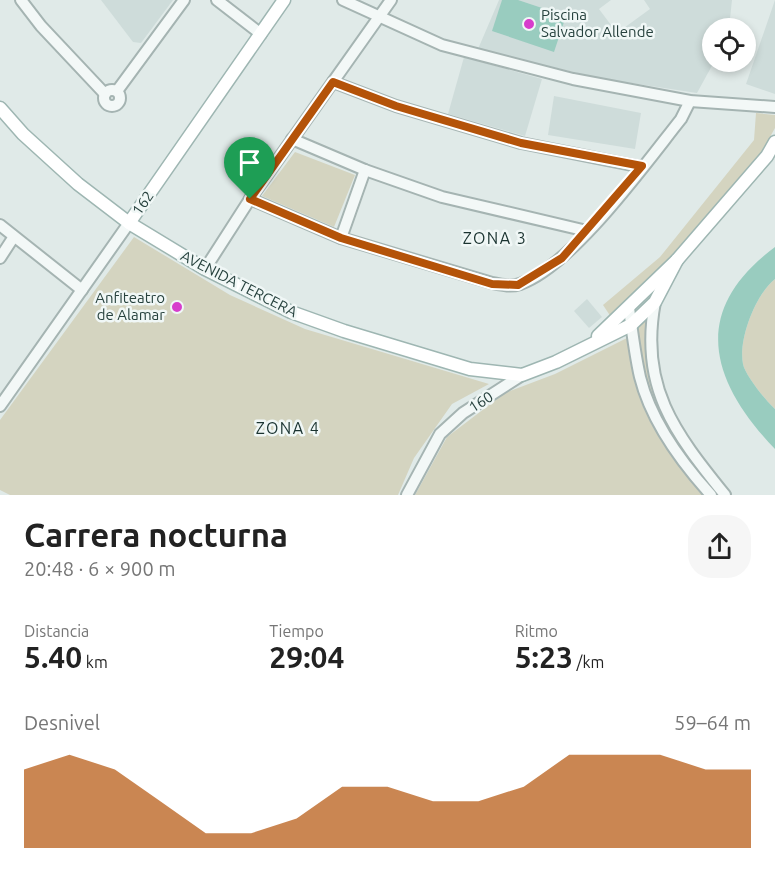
<!DOCTYPE html>
<html lang="es">
<meta charset="utf-8">
<style>
body{margin:0;font-family:Ubuntu,sans-serif;background:#f6f6f6;color:#222;height:100vh;display:flex;flex-direction:column;font-size:22px;white-space:nowrap}
*{box-sizing:border-box;margin:0}
p{font-size:20px;color:#767676}
.icon{flex:none;width:33px;height:33px;fill:none;stroke:currentColor;stroke-width:2;stroke-linecap:round;stroke-linejoin:round}
.map{position:relative;height:495px;overflow:hidden}
.details{display:flex;flex-direction:column;background:#fff;flex:1}
.details>*{flex:none}
.controls{position:absolute;left:702px;top:18px;display:grid;gap:12px}
.controls a{display:grid;place-items:center;width:54px;height:54px;border-radius:50%;background:#fff;box-shadow:0 3px 9px #0003;font-size:30px}
.pin{position:absolute;display:grid;place-items:center;width:51px;height:51px;color:#fff;margin:-62px -26px;border-radius:50% 50% 50% 0;rotate:-45deg;box-shadow:0 0 6px #0007}
.pin .icon{rotate:45deg}
.round{display:grid;place-items:center;flex:none;width:63px;height:63px;border-radius:24px;background:#f6f6f6}
.overview{display:flex;align-items:center;justify-content:space-between;height:102px;padding:0 24px}
h1{font-size:33px;font-weight:600;line-height:45px}
.figures{display:grid;grid-template-columns:repeat(3,1fr);gap:9px;height:102px;padding:6px 24px}
.figures div{display:grid;align-content:center}
.figures b{font-size:30px;font-weight:600}
.figures small{font-size:16px;font-weight:400}
.figures p{font-size:16px}
.chart{height:168px;padding:12px 24px}
.chart p{display:flex;justify-content:space-between}
.chart svg{width:100%;height:108px;margin-top:6px;fill:#b45309;opacity:.7}
.map>svg:first-child{display:block}
.built{fill:#cedcda}
.green{fill:#d4d4c0}
.water{fill:#99ccbf}
.lines{fill:none;stroke-linecap:round;stroke-linejoin:round}
.minor-casing{stroke:#a5b4b2;stroke-width:14}
.major-casing{stroke:#9eb6b2;stroke-width:15}
.minor{stroke:#f3f8f7;stroke-width:10}
.major{stroke:#fff;stroke-width:12}
.route-casing{stroke:#fff;stroke-width:12}
.route{stroke:#b45309;stroke-width:8}
.poi-dot{fill:#d73dcc;stroke:#f0f7f6;stroke-width:2}
.labels{text-anchor:middle;stroke-width:5;stroke-linejoin:round;paint-order:stroke}
.poi-label{font-size:15px;fill:#27423e;stroke:#f0f7f6;text-anchor:start}
.street-label{font-size:15px;fill:#27423e;stroke:#f0f7f6}
.neighbourhood-label{font-size:16px;letter-spacing:1.5px;fill:#1a3330;stroke:#f0f7f6}
</style>
<div class="map">
<svg width="775" height="495" viewBox="0 0 775 495">
<rect width="100%" height="100%" fill="#e0eae8"/>
<g class="built">
<path d="M101,0H173L141,43L133,42Z"/>
<path d="M499,0H611L599,9L617,33L650,9L644,0H732L729,28H712L714,62L697,93L598,78L478,49Z"/>
<path d="M775,0V94L746,84Z"/>
<path d="M464,57L542,79L525,136L448,114Z"/>
<path d="M554,96L641,113L635,149L548,135Z"/>
<path d="M587,299L602,317L589,328L574,311Z"/>
</g>
<g class="green">
<path d="M756,113L775,115V128L761,153L668,260L611,317L603,305L660,257L754,140Z"/>
<path d="M295,152L355,175L334,227L262,196Z"/>
<path d="M134,237L230,295L305,329L489,384L452,404L414,458L398,495H10L0,490V420Z"/>
<path d="M775,279V409C766,401 745,375 743,364C738,339 756,294 775,279Z"/>
<path d="M648,314C642,349 647,373 659,406L655,408L642,369L636,327Z"/>
<path d="M627,338L635,383L650,421L703,495H415L447,437L505,393L555,374Z"/>
</g>
<g class="water">
<path d="M502,0H518L566,16L554,52L492,31Z"/>
<path d="M775,247V279C756,294 738,339 743,364C745,375 766,401 775,409V449C709,380 690,310 775,247Z"/>
</g>
<g class="lines">
<defs>
<g id="minor">
<path d="M21,0L41,26L105,94"/>
<path d="M217,0L261,34"/>
<path d="M343,0L442,45L573,79L690,101L775,107"/>
<path d="M333,82L396,106L521,143L642,167"/>
<circle cx="112" cy="98" r="8"/>
<path d="M117,91L184,0"/>
<path d="M292,139L365,170L442,197L587,231"/>
<path d="M250,199L341,238L492,283C502,285 511,287 520,284C572,266 645,164 681,119L690,101"/>
<path d="M0,225L82,290"/>
<path d="M341,238L365,170"/>
<path d="M0,258L13,238"/>
<path d="M205,269L250,199L391,0"/>
<path d="M655,302C639,386 674,432 725,495"/>
<path d="M629,308C632,331 635,355 640,377C651,421 681,462 711,495"/>
<path d="M0,406L129,223"/>
<path d="M407,495L440,434L463,413L522,375"/>
</g>
<g id="major">
<path d="M0,108L23,134L78,184L129,223L205,269L291,312L344,331L470,369L522,375L556,362L631,325L655,302L677,260"/>
<path d="M129,223L284,0"/>
<path d="M598,336L677,260L767,156L775,142"/>
</g>
</defs>
<use href="#minor" class="minor-casing"/>
<use href="#major" class="major-casing"/>
<use href="#minor" class="minor"/>
<use href="#major" class="major"/>
</g>
<g class="lines">
<defs>
<path id="route" d="M333,82L396,106L521,143L642,166L562,258L518,285L492,284L341,238L250,199Z"/>
</defs>
<use href="#route" class="route-casing"/>
<use href="#route" class="route"/>
</g>
<g class="poi-dot">
<circle cx="529" cy="24" r="6"/>
<circle cx="177" cy="307" r="6"/>
</g>
<g class="labels">
<g class="poi-label">
<text x="541" y="20">Piscina<tspan x="541" dy="17">Salvador Allende</tspan></text>
<text x="165" y="303" text-anchor="end">Anfiteatro<tspan x="165" dy="17">de Alamar</tspan></text>
</g>
<g class="street-label">
<text transform="translate(143 203) rotate(-55)" y="5">162</text>
<text transform="translate(239 284) rotate(27)" y="5">AVENIDA TERCERA</text>
<text transform="translate(481 402) rotate(-33)" y="5">160</text>
</g>
<g class="neighbourhood-label">
<text x="495" y="244">ZONA 3</text>
<text x="288" y="434">ZONA 4</text>
</g>
</g>
</svg>
<div class="controls">
<a><svg class="icon" aria-label="locate" viewBox="0 0 24 24"><circle cx="12" cy="12" r="6"/><path d="M12 2v4M12 18v4M2 12h4M18 12h4"/></svg></a>
</div>
<div class="pin" style="left:250px;top:199px;background:#1e9e55"><svg class="icon" aria-label="arrive" viewBox="0 0 24 24"><path d="M6 21V4h12l-3 4 3 4H6"/></svg></div>
</div>
<section class="details">
<div class="overview"><div><h1>Carrera nocturna</h1><p>20:48 · 6 × 900 m</p></div><a class="round"><svg class="icon" aria-label="share" viewBox="0 0 24 24"><path d="M12 15V3M7 8l5-5 5 5M5 13v7h14v-7"/></svg></a></div>
<div class="figures">
<div><p>Distancia</p><b>5.40<small> km</small></b></div>
<div><p>Tiempo</p><b>29:04</b></div>
<div><p>Ritmo</p><b>5:23<small> /km</small></b></div>
</div>
<div class="chart"><p><span>Desnivel</span>59–64 m</p>
<svg viewBox="0 0 160 44" preserveAspectRatio="none"><path d="M0 44V12L10 6L20 12L30 25L40 38L50 38L60 32L70 19L80 19L90 25L100 25L110 19L120 6L130 6L140 6L150 12L160 12V44z"/></svg>
</div>
</section>
